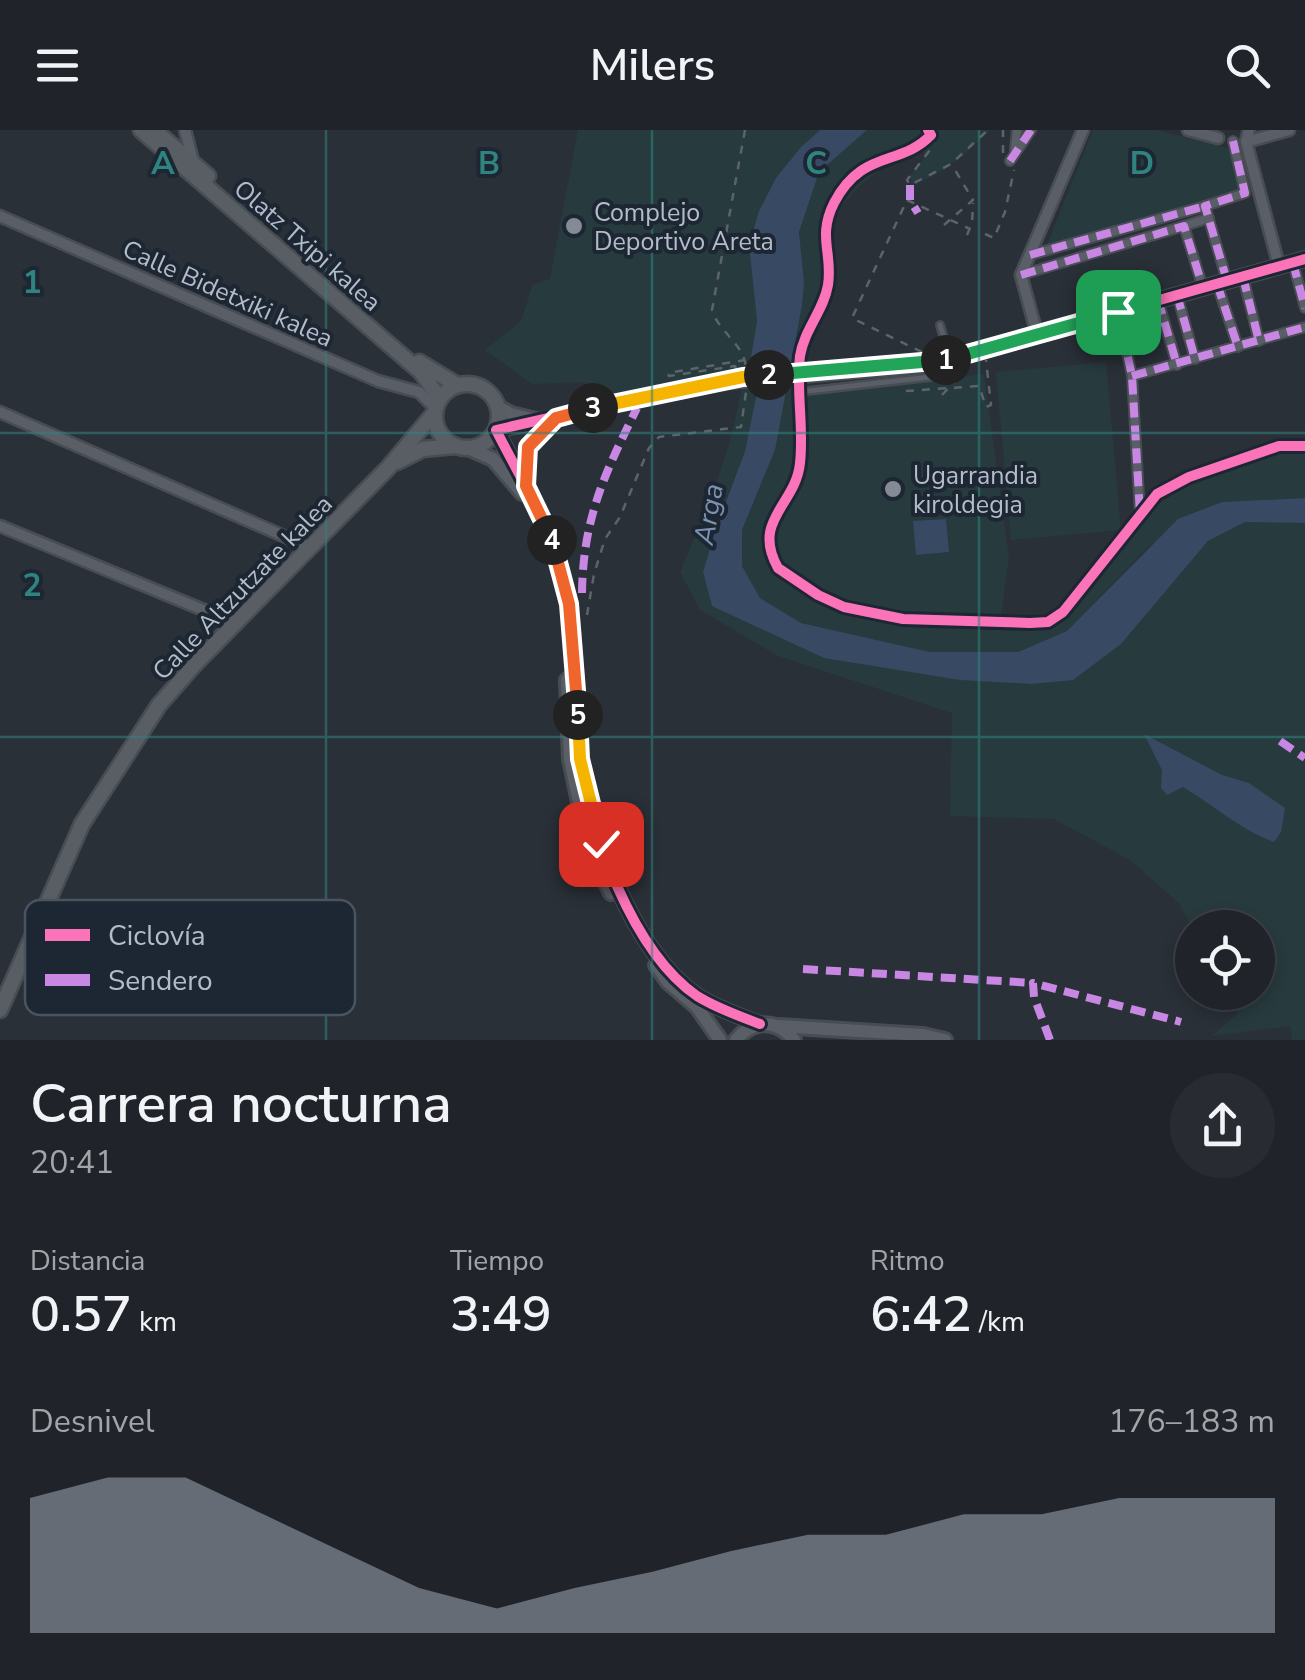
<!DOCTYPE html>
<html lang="es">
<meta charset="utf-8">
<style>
body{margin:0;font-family:"Nunito Sans",sans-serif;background:#282c32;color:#f1f3f6;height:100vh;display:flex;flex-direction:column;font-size:38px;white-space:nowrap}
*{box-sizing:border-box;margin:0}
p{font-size:32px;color:#a2a4a8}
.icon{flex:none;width:55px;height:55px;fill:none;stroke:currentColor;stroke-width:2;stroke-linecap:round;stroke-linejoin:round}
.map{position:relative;height:910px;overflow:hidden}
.side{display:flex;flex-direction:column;background:#20242a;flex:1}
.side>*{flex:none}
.buttons{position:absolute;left:1175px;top:780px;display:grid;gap:20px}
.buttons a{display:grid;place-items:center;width:100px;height:100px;border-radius:50%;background:#20242a;box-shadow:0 5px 15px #0003,0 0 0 2px #3d4147;font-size:50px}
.pin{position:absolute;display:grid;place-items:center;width:85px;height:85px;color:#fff;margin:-42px;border-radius:20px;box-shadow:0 5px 15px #0006}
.km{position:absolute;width:50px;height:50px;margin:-25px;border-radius:50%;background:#222;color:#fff;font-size:28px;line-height:50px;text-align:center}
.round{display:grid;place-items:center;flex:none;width:105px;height:105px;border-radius:52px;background:#282c32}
.head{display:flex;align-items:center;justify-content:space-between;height:170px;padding:0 30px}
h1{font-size:55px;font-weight:600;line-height:75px}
.stats{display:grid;grid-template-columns:repeat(3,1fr);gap:15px;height:170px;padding:10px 30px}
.stats div{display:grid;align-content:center}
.stats b{font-size:50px;font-weight:600}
.stats small{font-size:28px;font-weight:400}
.stats p{font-size:28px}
.chart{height:280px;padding:20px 30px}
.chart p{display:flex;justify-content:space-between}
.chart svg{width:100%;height:180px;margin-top:10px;fill:#848b96;opacity:.7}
header{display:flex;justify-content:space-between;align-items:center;height:130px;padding:0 30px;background:#20242a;font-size:45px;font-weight:600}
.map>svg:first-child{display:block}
.green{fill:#273a3e}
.water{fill:#384963}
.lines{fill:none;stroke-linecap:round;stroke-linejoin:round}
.service-casing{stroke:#484c53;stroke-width:10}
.pedestrian-casing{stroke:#484c53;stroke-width:12}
.minor-casing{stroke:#484c53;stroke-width:15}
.tertiary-casing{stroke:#484c53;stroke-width:18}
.secondary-casing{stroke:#484c53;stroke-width:19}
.path{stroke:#5d636a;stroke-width:2.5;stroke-dasharray:8 8;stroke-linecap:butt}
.service{stroke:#5a5e66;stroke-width:5}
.pedestrian{stroke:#5a5e66;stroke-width:8}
.minor{stroke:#5a5e66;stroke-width:10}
.tertiary{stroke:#5a5e66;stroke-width:12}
.secondary{stroke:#595d64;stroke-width:14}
.tertiary-bridge-casing{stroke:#484c53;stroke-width:18;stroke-linecap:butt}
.path-bridge{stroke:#5d636a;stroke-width:2.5;stroke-dasharray:8 8;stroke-linecap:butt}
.tertiary-bridge{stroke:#5a5e66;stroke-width:12}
.quiet{stroke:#c787e3;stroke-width:8;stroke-dasharray:15 8;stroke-linecap:butt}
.cycleway-casing{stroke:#1d2633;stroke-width:16}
.cycleway{stroke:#fb73b8;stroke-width:10}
.split-1-casing{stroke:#fff;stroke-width:20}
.split-2-casing{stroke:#fff;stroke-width:20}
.split-3-casing{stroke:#fff;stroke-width:20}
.split-4-casing{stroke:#fff;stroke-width:20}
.split-5-casing{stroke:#fff;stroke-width:20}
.split-6-casing{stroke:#fff;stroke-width:20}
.split-1{stroke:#22a559;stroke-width:12}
.split-2{stroke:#22a559;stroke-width:12}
.split-3{stroke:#f5b400;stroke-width:12}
.split-4{stroke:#f0652b;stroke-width:12}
.split-5{stroke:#f0652b;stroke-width:12}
.split-6{stroke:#f5b400;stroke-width:12}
.grid{fill:none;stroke:#308480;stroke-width:2.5;stroke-opacity:0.55}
.poi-dot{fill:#848b96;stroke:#1d2633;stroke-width:4}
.labels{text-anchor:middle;stroke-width:8;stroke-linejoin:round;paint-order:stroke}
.poi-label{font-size:25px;fill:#b4bcc9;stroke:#1d2633;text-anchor:start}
.street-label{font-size:25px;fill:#b4bcc9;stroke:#1d2633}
.water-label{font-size:28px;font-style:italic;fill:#7c92b1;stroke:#1d2633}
.key{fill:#1d2633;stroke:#4a5360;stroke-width:2.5}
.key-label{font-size:28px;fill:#b4bcc9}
.grid-label{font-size:32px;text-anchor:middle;font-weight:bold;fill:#308480;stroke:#1d2633;stroke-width:8;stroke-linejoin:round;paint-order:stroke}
</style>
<header><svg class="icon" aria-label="menu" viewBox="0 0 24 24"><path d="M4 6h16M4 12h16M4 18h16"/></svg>Milers<svg class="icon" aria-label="search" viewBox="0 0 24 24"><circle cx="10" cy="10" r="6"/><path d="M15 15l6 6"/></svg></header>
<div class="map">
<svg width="1305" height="910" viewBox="0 0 1305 910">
<rect width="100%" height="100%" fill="#2a3038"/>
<g class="green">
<path d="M578,0H820L801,17L749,115L757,191L750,233L760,253L745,321L716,395L703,442L712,476L960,550L1121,514L1208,411L1245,392L1305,393V910H1292L1290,896L1212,906L1239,882L1228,863L1258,862V798H1192L1179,773L1130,730L1054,689L950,686L952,583L778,526L700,480L680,442C708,375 733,320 743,248L590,279L585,252L532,254L485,220L521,191L533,154L550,149Z"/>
<path d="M867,0H990C968,22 941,47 911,55V45L925,28L923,21C887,30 843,60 833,98C830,112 834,135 831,152C826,179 808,203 802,231L788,232L804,152L799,102L819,42Z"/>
<path d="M1093,0H1156L1235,20L1245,63L1045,120Z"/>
<path d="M1106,232L1121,400L1011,410L996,242Z"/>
<path d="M787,244H799L795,273L802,266L984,244L1009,428L1001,485L1048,492L1107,431L1157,364L1279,316H1305V368L1222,372L1148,417L1067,501L1018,522H930L801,493L760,468L742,436V400L775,320Z"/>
</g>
<g class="water">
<path d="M820,0H867L819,42L799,102L804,152L802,175L775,320L742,400V436L760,468L801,493L930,522H1018L1067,501L1178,389L1222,372L1305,368V393L1245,392L1208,411L1121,514L1073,550L1032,554L960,550L824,528L712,476L703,442L716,398L745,321L759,253L750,233L757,191L749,115L759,81L776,48L801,17Z"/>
<path d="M946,389L949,422L916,425L913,391Z"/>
<path d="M1144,604L1222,645L1249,653L1285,678L1281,702L1274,712C1240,700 1214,675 1183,657L1167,665L1161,658L1162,640Z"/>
</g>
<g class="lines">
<defs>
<g id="service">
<path d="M940,195L949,226"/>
<path d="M799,262L939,246L950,240L957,229"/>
</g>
<g id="pedestrian">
<path d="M1015,20L1017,0"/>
<path d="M1010,31L1031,0"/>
<path d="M1184,96L1209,88"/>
<path d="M1030,125L1205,76"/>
<path d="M1293,133L1305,178"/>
<path d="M1021,145L1184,96L1203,158"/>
<path d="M1243,147L1259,211"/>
<path d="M1227,151L1205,76L1245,63L1233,11"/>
<path d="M1217,154L1238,217"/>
<path d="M1177,165L1195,229"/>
<path d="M1158,170L1177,235"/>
<path d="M1118,182L1132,246L1140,384"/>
<path d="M1132,246L1305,197"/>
</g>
<g id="minor">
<path d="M185,0L193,31"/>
<path d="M1188,0L1218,8"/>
<path d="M1249,0L1246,12L1279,136"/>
<path d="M1246,12L1289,0"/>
<path d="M0,86L378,251L419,262L436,279"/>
<path d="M1037,204L1021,145L1083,0"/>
<path d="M0,282L311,418"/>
<path d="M0,396L235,493"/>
</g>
<g id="tertiary">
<path d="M897,237L936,233L1305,129"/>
<path d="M719,252L496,300C525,357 559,410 569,474C577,524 575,575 580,625C588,700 633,822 697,866C716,878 739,886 760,894"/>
<path d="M498,277L511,284L536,290"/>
<path d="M468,318L493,329L522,363"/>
<path d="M526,353L528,317L554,289"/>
<path d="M567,550L570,629L588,716L611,763"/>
<path d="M656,835L668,852L697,877L720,910"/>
<path d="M779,896L923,905L945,910"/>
<path d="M736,910C753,889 777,889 794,910"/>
</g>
<g id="secondary">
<path d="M141,0L421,242L440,269"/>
<path d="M154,0L208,46"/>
<path d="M419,232L457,255"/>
<circle cx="467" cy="286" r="32"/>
<path d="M397,332L423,319L456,316"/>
<path d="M0,880L82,694L159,575L195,534L388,338L435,282"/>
</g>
</defs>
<use href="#service" class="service-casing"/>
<use href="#pedestrian" class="pedestrian-casing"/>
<use href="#minor" class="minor-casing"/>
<use href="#tertiary" class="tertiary-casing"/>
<use href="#secondary" class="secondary-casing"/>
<g class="path">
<path d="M745,0L712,180C719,203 745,214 746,239"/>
<path d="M931,6L933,16L907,50L910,55L951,34L988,0"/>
<path d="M1003,23V0"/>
<path d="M944,95L973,70L952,35"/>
<path d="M985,104L994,108L1005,82L1014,40"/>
<path d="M967,105L972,93L973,73"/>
<path d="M922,222L852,188L907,70L970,99"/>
<path d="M800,232C802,204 820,184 827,159C832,141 824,123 824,105C824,86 841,57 855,43C876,23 911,25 931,5"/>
<path d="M736,239L735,236L669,246L668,243L745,230"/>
<path d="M906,261L979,256L986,277L991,275L986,230"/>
<path d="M798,269L799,342L771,393L770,416L778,438L818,465L844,477L903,489H945L993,494L1048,492L1063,482L1107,431L1136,390"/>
<path d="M1151,373C1166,353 1255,319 1281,316C1289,315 1297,316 1305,316"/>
<path d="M587,485L594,444L605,409L620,387L649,318L659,307L741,297L746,262"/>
</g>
<use href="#service" class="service"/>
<use href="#pedestrian" class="pedestrian"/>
<use href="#minor" class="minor"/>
<use href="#tertiary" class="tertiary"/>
<use href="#secondary" class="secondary"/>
<defs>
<path id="tertiary-bridge" d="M719,252L897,237"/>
</defs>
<use href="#tertiary-bridge" class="tertiary-bridge-casing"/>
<path class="path-bridge" d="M942,265L959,247"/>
<use href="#tertiary-bridge" class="tertiary-bridge"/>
<g class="quiet">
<path d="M1010,31L1031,0"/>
<path d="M910,55V70L918,83"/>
<path d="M1030,125L1205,76"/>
<path d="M1293,133L1305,178"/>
<path d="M1021,145L1184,96L1203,158"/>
<path d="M1243,147L1259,211"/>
<path d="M1227,151L1205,76L1245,63L1233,11"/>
<path d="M1217,154L1238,217"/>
<path d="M1177,165L1195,229"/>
<path d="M1158,170L1177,235"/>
<path d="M1118,182L1132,246L1140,384"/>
<path d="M1132,246L1305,197"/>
<path d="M582,463C583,388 605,343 637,278"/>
<path d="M1280,611L1305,628"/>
<path d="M803,839L1033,853"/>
<path d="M1050,910L1034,867L1033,853L1181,892"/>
</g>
<defs>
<g id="cycleway">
<path d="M928,0L931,5C900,37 862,19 834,73C817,107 833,123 828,155C824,180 804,200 800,226C796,262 804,298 800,333C796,375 751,390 778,438L818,465L844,477L903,489L1030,493L1048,492L1063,482L1157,364L1189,347L1279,316H1305"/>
<path d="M760,894C739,886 716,878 697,866C633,822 588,700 580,625C575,575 577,524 569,474C559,410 525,357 496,300L640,267L743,247L936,233L1305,129"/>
</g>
</defs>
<use href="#cycleway" class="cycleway-casing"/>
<use href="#cycleway" class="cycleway"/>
</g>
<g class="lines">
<defs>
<path id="split-1" d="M946,230L1118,182"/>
<path id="split-2" d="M769,245L946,230"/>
<path id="split-3" d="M593,278L743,247L769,245"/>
<path id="split-4" d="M552,410L526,356L528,317L556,288L593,278"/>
<path id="split-5" d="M552,410L569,474L578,585"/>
<path id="split-6" d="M578,585L580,629L601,714"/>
</defs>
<use href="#split-1" class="split-1-casing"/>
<use href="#split-2" class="split-2-casing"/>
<use href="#split-3" class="split-3-casing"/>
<use href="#split-4" class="split-4-casing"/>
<use href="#split-5" class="split-5-casing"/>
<use href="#split-6" class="split-6-casing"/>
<use href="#split-1" class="split-1"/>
<use href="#split-2" class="split-2"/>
<use href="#split-3" class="split-3"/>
<use href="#split-4" class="split-4"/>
<use href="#split-5" class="split-5"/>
<use href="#split-6" class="split-6"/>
</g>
<path class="grid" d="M326,0V910M652,0V910M979,0V910M0,303H1305M0,607H1305"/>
<g class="poi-dot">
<circle cx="574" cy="96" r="10"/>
<circle cx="893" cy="359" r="10"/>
</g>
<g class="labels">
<g class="poi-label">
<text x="594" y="91">Complejo<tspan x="594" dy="29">Deportivo Areta</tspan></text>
<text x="913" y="354">Ugarrandia<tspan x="913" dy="29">kiroldegia</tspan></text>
</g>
<g class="street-label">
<text transform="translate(308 115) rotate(41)" y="9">Olatz Txipi kalea</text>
<text transform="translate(228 163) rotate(24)" y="9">Calle Bidetxiki kalea</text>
<text transform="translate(242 457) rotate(-46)" y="9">Calle Altzutzate kalea</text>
</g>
<g class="water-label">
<text transform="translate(708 384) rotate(-80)" y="10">Arga</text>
</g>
</g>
<rect x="25" y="770" width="330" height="115" rx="15" class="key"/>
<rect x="45" y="799" width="45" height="12" fill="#fb73b8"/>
<rect x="45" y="844" width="45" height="12" fill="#c787e3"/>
<g class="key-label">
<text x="108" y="815">Ciclovía</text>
<text x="108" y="860">Sendero</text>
</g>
<g class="grid-label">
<text x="163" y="44">A</text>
<text x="489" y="44">B</text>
<text x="816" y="44">C</text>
<text x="1142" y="44">D</text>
<text x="32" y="163">1</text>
<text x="32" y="466">2</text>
</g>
</svg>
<div class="buttons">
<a><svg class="icon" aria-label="locate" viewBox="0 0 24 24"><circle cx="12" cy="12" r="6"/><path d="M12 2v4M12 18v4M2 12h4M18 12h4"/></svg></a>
</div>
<div class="pin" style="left:1118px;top:182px;background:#1e9e55"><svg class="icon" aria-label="arrive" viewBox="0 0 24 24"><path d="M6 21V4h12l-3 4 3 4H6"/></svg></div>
<div class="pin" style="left:601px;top:714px;background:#d93025"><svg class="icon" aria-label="check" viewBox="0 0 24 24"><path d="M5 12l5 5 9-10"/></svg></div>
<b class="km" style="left:946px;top:230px">1</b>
<b class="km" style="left:769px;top:245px">2</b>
<b class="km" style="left:593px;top:278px">3</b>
<b class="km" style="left:552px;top:410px">4</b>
<b class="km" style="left:578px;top:585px">5</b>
</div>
<section class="side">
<div class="head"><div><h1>Carrera nocturna</h1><p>20:41</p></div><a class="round"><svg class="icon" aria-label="share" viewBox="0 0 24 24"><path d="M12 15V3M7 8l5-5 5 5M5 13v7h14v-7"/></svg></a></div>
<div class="stats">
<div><p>Distancia</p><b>0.57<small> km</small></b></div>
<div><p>Tiempo</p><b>3:49</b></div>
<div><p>Ritmo</p><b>6:42<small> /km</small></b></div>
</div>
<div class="chart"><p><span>Desnivel</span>176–183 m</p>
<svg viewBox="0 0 160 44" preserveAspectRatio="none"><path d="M0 44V11L10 6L20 6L30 15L40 24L50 33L60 38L70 33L80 29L90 24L100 20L110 20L120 15L130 15L140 11L150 11L160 11V44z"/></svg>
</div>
</section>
